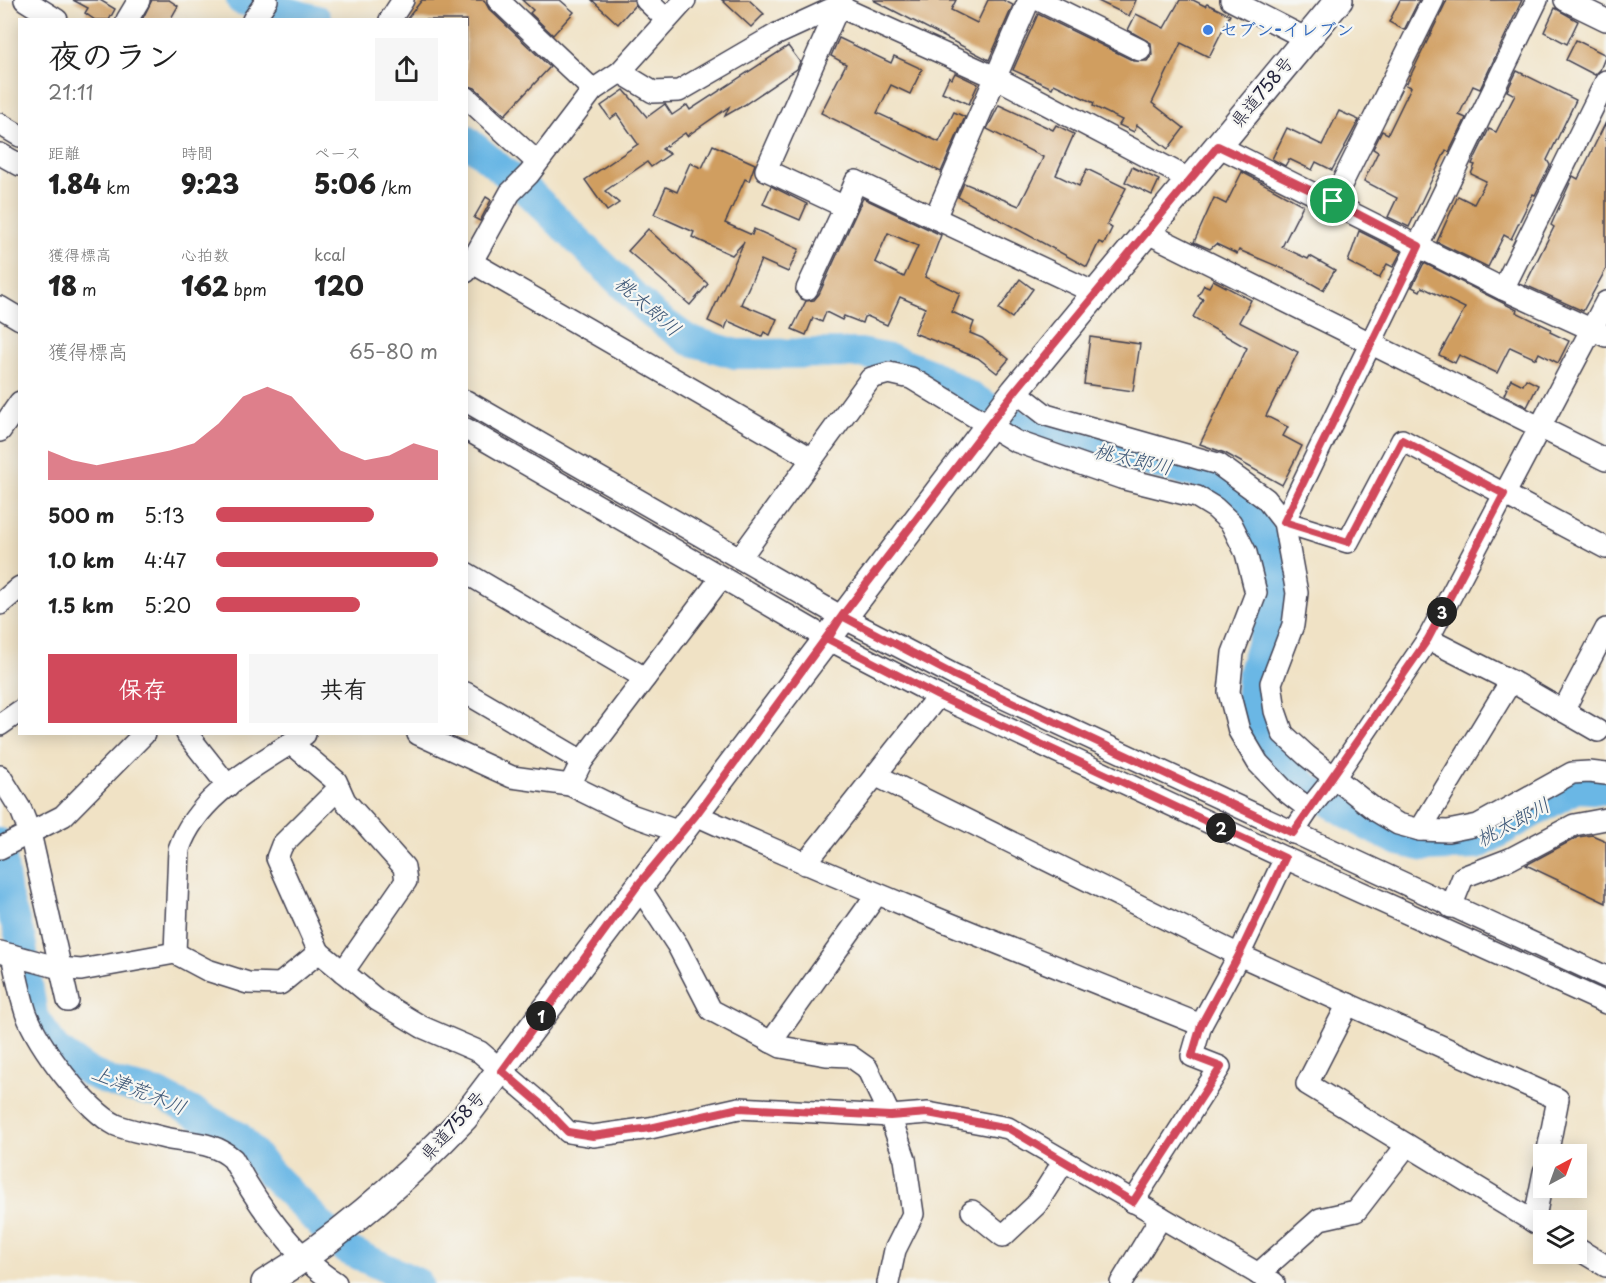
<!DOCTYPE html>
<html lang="ja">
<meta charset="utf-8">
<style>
body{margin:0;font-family:"Playpen Sans","Klee One",sans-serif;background:#f6f6f6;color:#222;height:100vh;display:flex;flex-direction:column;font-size:22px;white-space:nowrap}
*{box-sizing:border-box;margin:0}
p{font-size:20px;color:#767676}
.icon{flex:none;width:33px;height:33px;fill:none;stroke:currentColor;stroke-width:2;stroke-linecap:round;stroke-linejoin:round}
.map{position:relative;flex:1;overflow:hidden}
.details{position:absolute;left:18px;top:18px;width:450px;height:717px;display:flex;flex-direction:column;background:#fff;border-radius:0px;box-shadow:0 3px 15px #0003}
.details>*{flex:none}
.needle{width:39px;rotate:41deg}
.controls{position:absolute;left:1533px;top:1144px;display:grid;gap:12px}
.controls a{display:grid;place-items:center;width:54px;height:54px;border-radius:0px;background:#fff;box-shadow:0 3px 15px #0003;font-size:30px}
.pin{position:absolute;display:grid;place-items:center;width:51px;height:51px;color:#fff;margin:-26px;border:3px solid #fff;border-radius:50%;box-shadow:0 2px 6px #0007}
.km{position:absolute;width:30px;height:30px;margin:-15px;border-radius:50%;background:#222;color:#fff;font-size:16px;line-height:30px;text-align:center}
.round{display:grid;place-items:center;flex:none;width:63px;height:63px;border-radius:0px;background:#f6f6f6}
.headline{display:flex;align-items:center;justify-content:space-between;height:102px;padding:0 30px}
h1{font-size:33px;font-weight:800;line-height:45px}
.figures{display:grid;grid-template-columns:repeat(3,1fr);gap:9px;height:102px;padding:6px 30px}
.figures div{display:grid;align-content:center}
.figures b{font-size:26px;font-weight:800}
.figures small{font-size:16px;font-weight:400}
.figures p{font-size:16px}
.chart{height:168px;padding:12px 30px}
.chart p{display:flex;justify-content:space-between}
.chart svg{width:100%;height:108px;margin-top:6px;fill:#d1495b;opacity:.7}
.button{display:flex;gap:12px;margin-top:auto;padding:12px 30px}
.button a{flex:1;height:69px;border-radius:0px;background:#d1495b;color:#fff;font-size:24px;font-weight:800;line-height:69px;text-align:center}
.button a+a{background:#f6f6f6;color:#222}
ul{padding:0 30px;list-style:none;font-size:20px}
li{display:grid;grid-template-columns:96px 72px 1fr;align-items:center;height:45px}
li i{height:15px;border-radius:8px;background:#d1495b}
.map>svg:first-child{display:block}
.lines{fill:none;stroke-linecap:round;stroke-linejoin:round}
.river{stroke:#6bb7e5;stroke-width:30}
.building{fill:#d09e60;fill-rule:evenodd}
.minor-casing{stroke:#413f50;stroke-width:24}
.major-casing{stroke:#413f50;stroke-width:30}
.minor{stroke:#fff;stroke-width:21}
.major{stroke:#fff;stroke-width:27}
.route-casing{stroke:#fff;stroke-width:12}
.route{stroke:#d1495b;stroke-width:8}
.shop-dot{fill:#3f7fe0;stroke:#f6f6f2;stroke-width:2}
.labels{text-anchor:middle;stroke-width:4.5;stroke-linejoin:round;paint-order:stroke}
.shop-label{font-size:18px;font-weight:bold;fill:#366cbe;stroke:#f6f6f2;text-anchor:start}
.street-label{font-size:18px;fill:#22223b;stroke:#f6f6f2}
.water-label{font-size:20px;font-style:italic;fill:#3c5676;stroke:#f6f6f2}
</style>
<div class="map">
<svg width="1606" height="1283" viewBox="0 0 1606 1283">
<rect width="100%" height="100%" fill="#f6f6f2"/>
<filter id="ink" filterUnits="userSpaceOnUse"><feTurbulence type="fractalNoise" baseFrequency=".0167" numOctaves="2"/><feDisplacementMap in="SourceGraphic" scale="12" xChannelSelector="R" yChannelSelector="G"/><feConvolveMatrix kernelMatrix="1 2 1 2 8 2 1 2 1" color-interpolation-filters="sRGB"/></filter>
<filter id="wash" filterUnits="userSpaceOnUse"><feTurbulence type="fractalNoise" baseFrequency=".008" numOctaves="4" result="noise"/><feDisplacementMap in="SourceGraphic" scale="24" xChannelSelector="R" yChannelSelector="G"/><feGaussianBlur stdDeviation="1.35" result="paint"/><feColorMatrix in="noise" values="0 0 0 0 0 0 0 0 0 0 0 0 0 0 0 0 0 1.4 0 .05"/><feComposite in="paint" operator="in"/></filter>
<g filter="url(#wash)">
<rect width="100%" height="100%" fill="#f0e2c5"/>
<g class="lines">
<g class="river">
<path d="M241,0L317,20"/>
<path d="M466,140L532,195L652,314L688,340L736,354L860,353L894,360L931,374L1023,427L1061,441L1198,474L1219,484L1253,512L1277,566V596L1252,674L1250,702L1261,734L1282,764L1307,787L1368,826L1399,841L1426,847L1477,845L1576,788L1606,790"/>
<path d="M0,843L7,896L21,940L33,1015L55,1049L90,1073L116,1084L159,1094L238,1136L273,1176L345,1249L418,1283"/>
</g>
</g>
<g id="blocks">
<g class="building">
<path d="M73,0H100L115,9L109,20H95L85,13L88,8Z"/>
<path d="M152,0H169L178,6L170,20H142Z"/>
<path d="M422,0H484L489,9L550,67L505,115L475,88L466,85V20H406Z"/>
<path d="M522,0H560L574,12L553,35L530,13L533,10Z"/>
<path d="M592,0H634L635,5L618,24Z"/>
<path d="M722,0H749L764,14L751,27Z"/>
<path d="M873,0H956L951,10L977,23L988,0H1003L1013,5L989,60Z"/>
<path d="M1096,0H1136L1129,16Z"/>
<path d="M1180,0H1193L1205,6L1207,4L1230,15L1209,57L1181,43L1152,103L1184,128L1168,149L1137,125L1134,132L1119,125L1122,120L1093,106L1094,103L1054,84L1052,88L1013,70L1038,14L1134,61H1147L1152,55L1151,43L1128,30L1136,14L1164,28Z"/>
<path d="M1400,0H1419L1404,30L1389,22Z"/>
<path d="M1447,0H1522L1480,89L1473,86L1459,115L1466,118L1449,152L1446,150L1409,227L1388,217L1397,198L1364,181L1378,152L1373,149L1382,131L1388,134L1411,87L1406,85Z"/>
<path d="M1555,8L1578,21L1567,44L1544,32Z"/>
<path d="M839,38L891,63L894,56L922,69L910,94L891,85L877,113L939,142L954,112L965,117L941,172L821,113L846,64L831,56Z"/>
<path d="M1576,40L1606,55L1600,70L1595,75L1566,60Z"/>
<path d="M788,46L800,62L797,69L744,105L725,116L729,107L687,136L685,133L662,149L670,154L651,167L647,162L605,191L619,203L607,211L585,180L638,144L617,114L610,119L601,106L624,90L647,117L665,104L672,115L687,105L690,110Z"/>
<path d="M1517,71L1576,100L1547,160L1550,165L1535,195L1533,194L1511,239L1504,235L1488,267L1437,242L1458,196L1474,204L1486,181L1471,174L1475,165L1472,164L1489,129L1496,132L1515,95L1507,91Z"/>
<path d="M955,73L978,84L969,104L942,92L949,77L952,79Z"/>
<path d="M999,105L1053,130L1056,125L1074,134L1056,175L1079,186L1087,169L1126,188L1107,225L1112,228L1104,244L1099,242L1087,267L958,197L964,183L1019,206L1042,160L1043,157L987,129Z"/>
<path d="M1339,111L1359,120L1332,170L1316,162L1312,170L1289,159L1285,166L1272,159L1287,128L1322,145Z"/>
<path d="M1606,122V269L1583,311L1525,285L1554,227L1551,225L1573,176L1578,179Z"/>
<path d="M713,145L755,164L749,181L745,179L725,223L752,235L754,229L799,249L788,272L761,260L741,304L777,319L770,335L764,332L762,336L728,321L725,329L708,321L744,242L732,255L692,237L694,232L654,214L666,187L677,192L690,163L702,168Z"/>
<path d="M1132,167L1159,180L1152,195L1125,182Z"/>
<path d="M1242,172L1303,205L1282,247L1308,259L1310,256L1335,270L1323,290L1293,273L1239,250L1237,254L1216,244L1210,249L1194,242L1214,198L1226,204Z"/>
<path d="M771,186L807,204L800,220L763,204Z"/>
<path d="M486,197L491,200L480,221L474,218Z"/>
<path d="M863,198L941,235L925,277L960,293L952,312L974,322L970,333L982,338L1009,359L997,373L978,358L914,333L925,308L900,297L887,325L867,316L864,317L862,323L844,316L842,320L826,312L822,322L813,318L806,335L792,329L806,301L814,300L819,294ZM888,233L918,246L904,277L875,262Z"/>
<path d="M648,229L708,284L690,305L628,251Z"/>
<path d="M1359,231L1401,252L1393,267L1387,264L1379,278L1348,262Z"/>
<path d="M1424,263L1517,310L1516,312L1551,329L1550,332L1569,341L1558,363L1539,353L1536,359L1510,347L1497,373L1459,355L1455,363L1439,355L1465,308L1422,287L1420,291L1412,287Z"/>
<path d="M1020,279L1033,289L1012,318L999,309Z"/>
<path d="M1213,280L1251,300L1239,322L1298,352L1266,416L1288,427L1283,436L1302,446L1282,485L1225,453L1200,444L1247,348L1193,317L1203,299L1198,296L1204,285L1209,287Z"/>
<path d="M1090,337L1140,344L1133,391L1084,384Z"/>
<path d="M1511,379L1523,385L1526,379L1538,385L1527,407L1504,395Z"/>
<path d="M1592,835L1606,841V903L1526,865L1578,837Z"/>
</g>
</g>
</g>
<g filter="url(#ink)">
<use href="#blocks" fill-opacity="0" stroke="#413f50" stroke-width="1.5"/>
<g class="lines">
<defs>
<g id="minor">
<path d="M25,0L57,20"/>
<path d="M498,0L593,90"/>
<path d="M646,0L666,19"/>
<path d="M1039,0L1140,50"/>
<path d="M1231,0L1307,39"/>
<path d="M1537,0L1284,522L1348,542L1402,440L1606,548"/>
<path d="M1565,0L1606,20"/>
<path d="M841,1L766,170L845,207L856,181L1097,294"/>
<path d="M127,20L139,0"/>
<path d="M253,20L267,0"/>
<path d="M390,20L403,0"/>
<path d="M620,72L653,92L679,91L777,34L838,6L995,77L1189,179"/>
<path d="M466,97L537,162"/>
<path d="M0,124L20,136"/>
<path d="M1218,146L1503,289L1606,336"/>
<path d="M0,154L20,165"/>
<path d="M1333,201L1433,0"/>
<path d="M935,218L1029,0"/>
<path d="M1146,232L1606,460"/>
<path d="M466,259L811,458"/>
<path d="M466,272L510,193L529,174L593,90L620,72L685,0"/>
<path d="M807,289L845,207"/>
<path d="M1503,289L1606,81"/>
<path d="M0,307L20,319"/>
<path d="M1015,391L1046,415L1218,464L1266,499L1284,522L1297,593L1293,625L1271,683L1275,711L1283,734L1307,756L1378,812L1398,824L1420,830L1448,831L1478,825L1572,773L1589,772L1606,774"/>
<path d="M466,401L842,617L954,675L1606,977"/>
<path d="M466,429L828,639L938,696L1285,858L1606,1003"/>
<path d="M0,431L20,402"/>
<path d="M740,558L871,378L889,373L911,378L1015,441L1121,478L1197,497L1215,508L1231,523L1246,553L1256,593L1233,653L1229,692L1239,731L1258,763L1283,789L1309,809L1293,833"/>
<path d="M466,573L645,678"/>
<path d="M0,604L20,587"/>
<path d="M1428,639L1511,681L1598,731"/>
<path d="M466,693L582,761"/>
<path d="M1563,711L1606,629"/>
<path d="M0,725L20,711"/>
<path d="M187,734L228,786"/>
<path d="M418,734L512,777L570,785L631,815L680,832"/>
<path d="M291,743L336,781L345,801L404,867L406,881L343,972"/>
<path d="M875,775L1239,955L1558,1099L1547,1155"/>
<path d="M0,776L21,810L30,833L68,1001"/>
<path d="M570,785L582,761L721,578"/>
<path d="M1309,809L1334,778L1428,639L1606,302"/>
<path d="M696,815C862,890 1032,957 1201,1025"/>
<path d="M1420,830L1511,681"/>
<path d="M0,848L63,816L144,734"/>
<path d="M805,864L938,696"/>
<path d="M638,885L678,946L711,1010L781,1047L826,1055L850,1056L867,1068L890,1116L905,1159L913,1214L895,1250L888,1283"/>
<path d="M1451,907L1463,877L1510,859L1574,825L1606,819"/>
<path d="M0,952L60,968L81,970L175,953L207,970L248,983L280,984L319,952L377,1000L422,1027L480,1052L543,1106L568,1132L593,1136L650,1128L739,1108L890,1116L928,1113L1008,1128L1274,1283"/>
<path d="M319,952L277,858L282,845L339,788"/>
<path d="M175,953L179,849C198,793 259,765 305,734"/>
<path d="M12,955C16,974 20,994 26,1013C38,1045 86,1110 116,1125C130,1131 147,1133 161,1137C187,1144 212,1140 233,1159C256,1202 294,1257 336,1283"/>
<path d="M1348,1004L1307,1084L1544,1228"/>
<path d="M771,1042L877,894"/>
<path d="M1133,1202L1220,1067L1192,1056L1201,1025L1239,955L1285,858"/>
<path d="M972,1211L1003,1236L1036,1205L1064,1161"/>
<path d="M1534,1222L1544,1172"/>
<path d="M1576,1248L1606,1266"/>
<path d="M1258,1274L1320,1219L1356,1211L1407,1145"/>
<path d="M1121,1283L1161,1217"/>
</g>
<path id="major" d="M265,1283C339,1238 404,1181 464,1118L1015,391L1339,0"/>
</defs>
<use href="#minor" class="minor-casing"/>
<use href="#major" class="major-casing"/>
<use href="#minor" class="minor"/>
<use href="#major" class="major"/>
</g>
</g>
<g class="lines" filter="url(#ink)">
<defs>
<path id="route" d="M1333,201L1218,146L1015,391L842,616L696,815L638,885L502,1071L543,1106L568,1132L593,1136L650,1128L739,1108L890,1116L928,1113L1008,1128L1133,1202L1221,1067L1192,1056L1201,1025L1239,955L1285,858L938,696L828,639L842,616L954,675L1293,833L1428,639L1504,494L1402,440L1348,542L1284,522L1419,246L1333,201"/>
</defs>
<use href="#route" class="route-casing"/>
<use href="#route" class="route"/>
</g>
<circle class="shop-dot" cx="1208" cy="30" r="6"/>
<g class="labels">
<g class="shop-label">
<text x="1220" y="36">セブン-イレブン</text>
</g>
<g class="street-label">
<text transform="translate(1262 92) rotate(-50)" y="6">県道758号</text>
<text transform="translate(453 1126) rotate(-48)" y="6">県道758号</text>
</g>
<g class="water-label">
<text transform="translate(648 306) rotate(41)" y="7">桃太郎川</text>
<text transform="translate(1133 459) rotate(13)" y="7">桃太郎川</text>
<text transform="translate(1513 822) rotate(-28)" y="7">桃太郎川</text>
<text transform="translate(139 1090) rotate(22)" y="7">上津荒木川</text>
</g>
</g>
</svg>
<div class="controls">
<a><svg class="needle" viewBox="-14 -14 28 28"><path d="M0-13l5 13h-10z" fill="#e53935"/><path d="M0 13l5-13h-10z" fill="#767676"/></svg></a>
<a><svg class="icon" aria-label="layers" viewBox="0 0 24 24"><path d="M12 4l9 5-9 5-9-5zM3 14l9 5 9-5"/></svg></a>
</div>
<div class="pin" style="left:1333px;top:201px;background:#1e9e55"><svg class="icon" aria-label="arrive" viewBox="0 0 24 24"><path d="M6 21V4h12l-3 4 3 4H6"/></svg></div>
<b class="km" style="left:541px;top:1016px">1</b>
<b class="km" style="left:1221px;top:828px">2</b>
<b class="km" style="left:1442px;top:612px">3</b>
<section class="details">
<div class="headline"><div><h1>夜のラン</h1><p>21:11</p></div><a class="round"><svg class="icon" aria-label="share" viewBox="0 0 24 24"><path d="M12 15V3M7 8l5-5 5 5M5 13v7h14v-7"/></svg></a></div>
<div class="figures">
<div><p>距離</p><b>1.84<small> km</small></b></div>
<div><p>時間</p><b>9:23</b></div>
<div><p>ペース</p><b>5:06<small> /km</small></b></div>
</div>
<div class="figures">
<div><p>獲得標高</p><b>18<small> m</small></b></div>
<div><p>心拍数</p><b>162<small> bpm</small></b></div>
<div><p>kcal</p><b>120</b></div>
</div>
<div class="chart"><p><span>獲得標高</span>65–80 m</p>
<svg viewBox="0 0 160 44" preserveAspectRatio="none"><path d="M0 44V32L10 36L20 38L30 36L40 34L50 32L60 29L70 21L80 10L90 6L100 10L110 21L120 32L130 36L140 34L150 29L160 32V44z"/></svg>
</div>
<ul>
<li><b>500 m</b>5:13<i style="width:71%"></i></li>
<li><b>1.0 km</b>4:47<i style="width:100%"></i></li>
<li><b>1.5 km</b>5:20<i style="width:65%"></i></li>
</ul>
<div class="button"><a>保存</a><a>共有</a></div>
</section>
</div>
